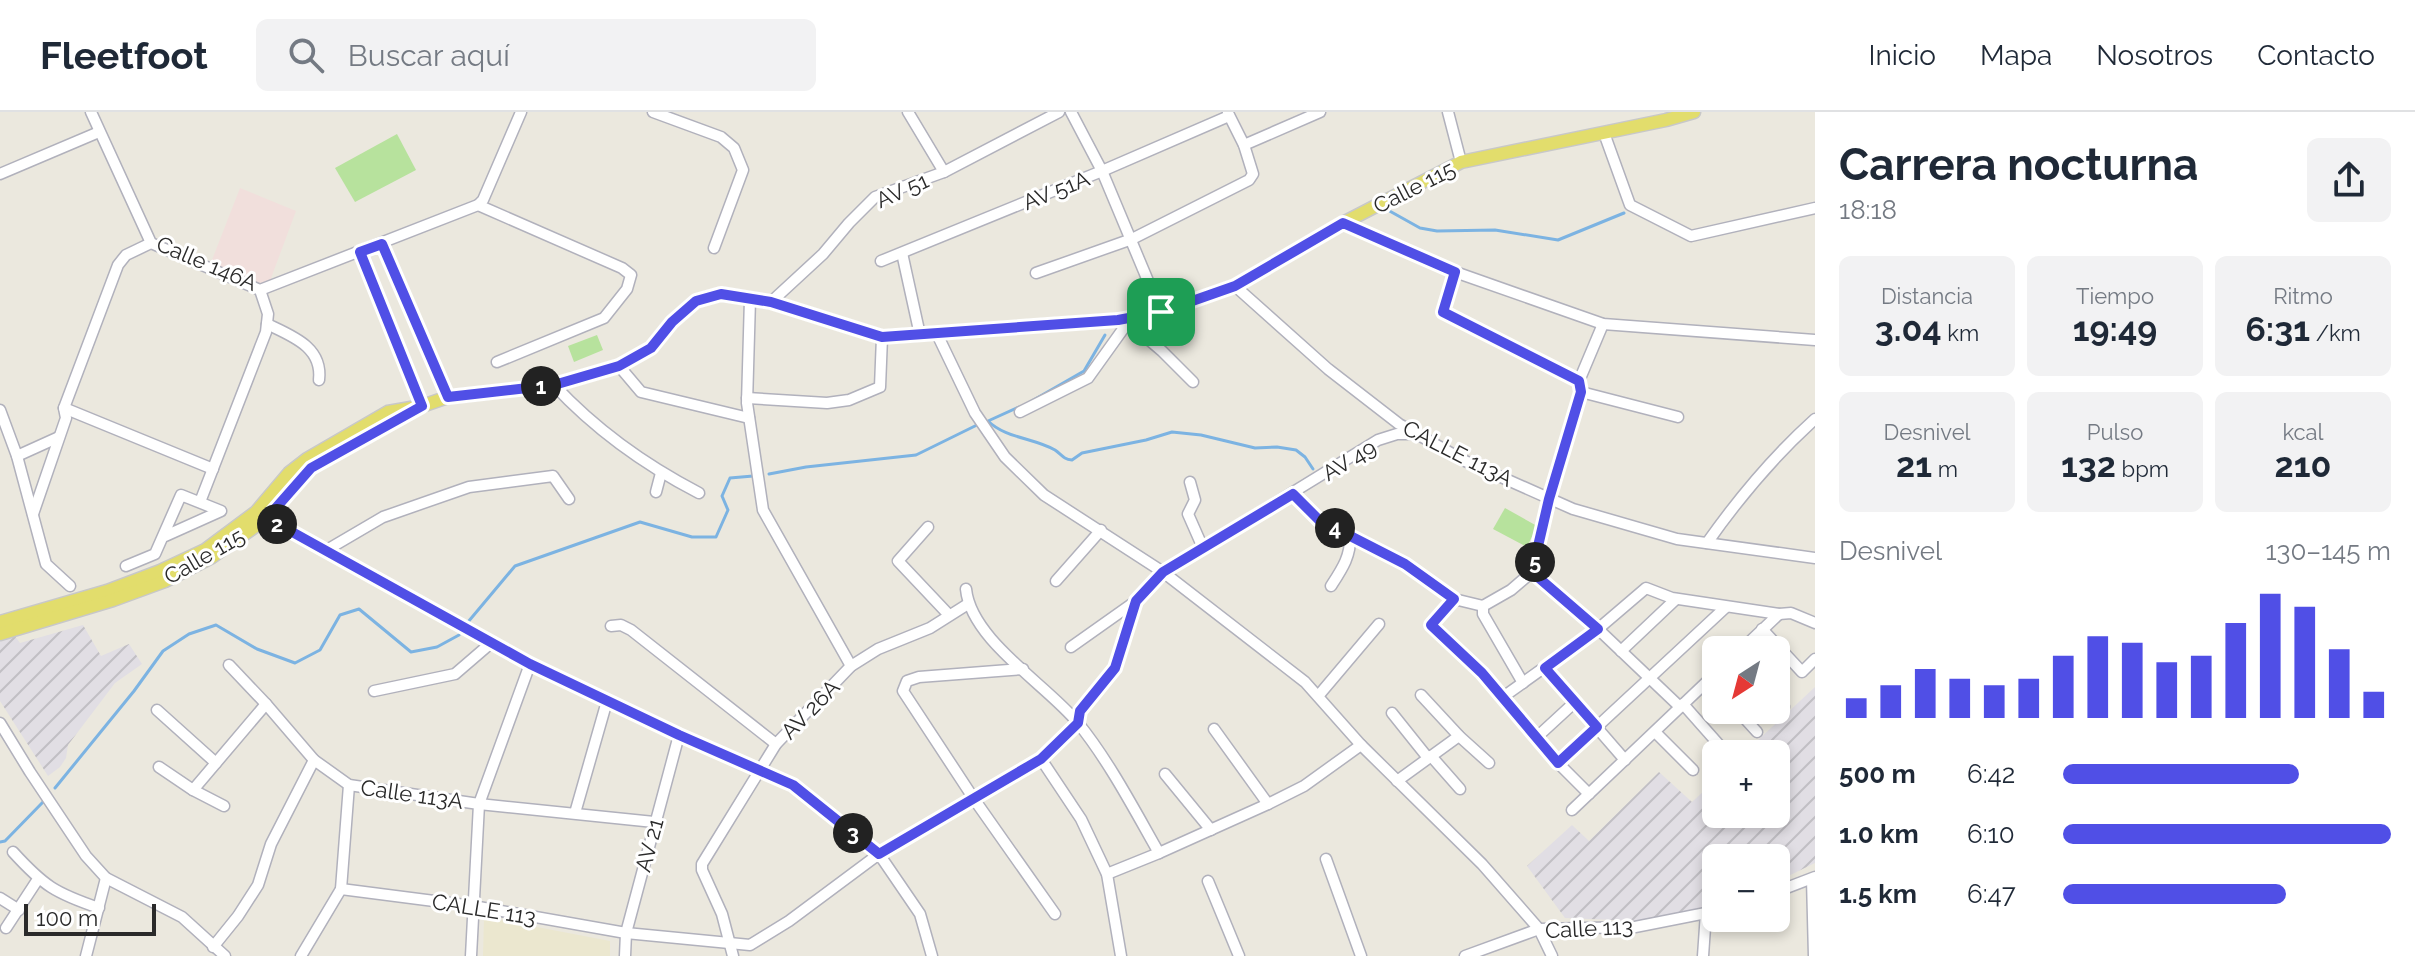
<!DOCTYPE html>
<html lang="es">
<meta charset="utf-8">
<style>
body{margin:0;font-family:Raleway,sans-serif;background:#f2f2f3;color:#1f2937;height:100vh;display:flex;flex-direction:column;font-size:30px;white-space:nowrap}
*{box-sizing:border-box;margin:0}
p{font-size:26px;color:#747a83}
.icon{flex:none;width:44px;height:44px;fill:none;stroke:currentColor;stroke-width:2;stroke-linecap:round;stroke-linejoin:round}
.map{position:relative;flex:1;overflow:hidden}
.details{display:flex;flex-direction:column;background:#fff;width:600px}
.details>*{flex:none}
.needle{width:52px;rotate:216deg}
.fabs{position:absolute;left:1702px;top:524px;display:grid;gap:16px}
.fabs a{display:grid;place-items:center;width:88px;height:88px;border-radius:12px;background:#fff;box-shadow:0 4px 12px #0003;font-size:40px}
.scale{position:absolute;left:24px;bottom:20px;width:132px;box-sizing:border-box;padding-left:8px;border:4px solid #2a2a2a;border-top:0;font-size:22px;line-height:28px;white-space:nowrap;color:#2a2a2a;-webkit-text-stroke:6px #fff;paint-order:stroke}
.pin{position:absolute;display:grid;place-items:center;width:68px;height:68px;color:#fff;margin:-34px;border-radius:16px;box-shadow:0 4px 12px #0006}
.km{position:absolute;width:40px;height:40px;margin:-20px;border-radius:50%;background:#222;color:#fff;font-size:22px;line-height:40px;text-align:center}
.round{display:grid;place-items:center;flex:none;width:84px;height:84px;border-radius:12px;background:#f2f2f3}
.headline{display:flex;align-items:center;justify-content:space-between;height:136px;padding:0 24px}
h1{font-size:44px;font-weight:700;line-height:60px}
.figures{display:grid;grid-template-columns:repeat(3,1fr);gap:12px;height:136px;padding:8px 24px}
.figures div{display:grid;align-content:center;border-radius:12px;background:#f2f2f3;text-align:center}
.figures b{font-size:34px;font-weight:700}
.figures small{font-size:22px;font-weight:400}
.figures p{font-size:22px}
.chart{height:224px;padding:16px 24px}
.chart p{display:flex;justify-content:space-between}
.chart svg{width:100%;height:144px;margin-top:8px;stroke:#504fe6;stroke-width:6}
ul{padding:0 24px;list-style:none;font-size:26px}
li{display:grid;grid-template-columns:128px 96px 1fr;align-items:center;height:60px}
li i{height:20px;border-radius:10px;background:#504fe6}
header{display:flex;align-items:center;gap:48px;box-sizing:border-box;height:112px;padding:0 40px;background:#fff;border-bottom:2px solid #e0e1e3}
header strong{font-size:38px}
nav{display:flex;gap:44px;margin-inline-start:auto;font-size:28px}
.search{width:560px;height:72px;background:#f2f2f3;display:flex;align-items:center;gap:20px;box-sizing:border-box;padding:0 28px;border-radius:12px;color:#747a83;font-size:30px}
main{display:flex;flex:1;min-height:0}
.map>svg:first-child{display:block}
.industrial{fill:url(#industrial-furrows)}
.education{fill:#ebe7cf}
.medical{fill:#f1dfdc}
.pitch{fill:#b7e29d}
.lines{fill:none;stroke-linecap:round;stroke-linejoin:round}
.stream{stroke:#7cb3e2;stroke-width:3}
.minor-casing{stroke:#b1b1bc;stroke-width:13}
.major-casing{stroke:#c8c8c8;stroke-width:15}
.minor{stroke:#fff;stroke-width:10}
.major{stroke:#e2dd6c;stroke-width:12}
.route-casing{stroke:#fff;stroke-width:16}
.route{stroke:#504fe6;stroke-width:10}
.labels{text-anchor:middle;stroke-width:6;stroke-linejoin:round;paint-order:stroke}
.street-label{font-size:22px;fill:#2a2a2a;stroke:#fff}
</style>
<header>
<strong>Fleetfoot</strong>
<div class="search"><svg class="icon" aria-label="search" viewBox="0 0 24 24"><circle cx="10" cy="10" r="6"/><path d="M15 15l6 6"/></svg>Buscar aquí</div>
<nav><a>Inicio</a><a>Mapa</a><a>Nosotros</a><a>Contacto</a></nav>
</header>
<main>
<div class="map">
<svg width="1815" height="844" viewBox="0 0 1815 844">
<defs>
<pattern id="industrial-furrows" width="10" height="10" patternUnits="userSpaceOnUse" patternTransform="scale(2)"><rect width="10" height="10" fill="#e1dee4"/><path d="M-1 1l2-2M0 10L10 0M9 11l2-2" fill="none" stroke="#c1bfc4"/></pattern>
</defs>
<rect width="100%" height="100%" fill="#ebe8de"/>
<g class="industrial">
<path d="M83,513L101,544L129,532L142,552L115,571L68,633L66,646L60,655L48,664L0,589V528L15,524L20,531Z"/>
<path d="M1815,575V751L1776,770V746H1716V793L1637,809L1565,806L1527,754L1572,713L1589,729L1659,660L1692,690L1716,668V702H1776V642H1743Z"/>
</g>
<path class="education" d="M484,805L610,829V844H483Z"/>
<path class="medical" d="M240,76L296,99L270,169L260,173L210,153Z"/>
<g class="pitch">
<path d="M397,22L416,58L355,90L335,56Z"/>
<path d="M597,223L603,238L574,250L568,234Z"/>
<path d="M1505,396L1537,414L1527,435L1493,417Z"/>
</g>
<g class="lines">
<g class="stream">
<path d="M1386,97L1420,116L1437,119L1495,118L1558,128L1624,101"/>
<path d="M1030,290L1084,259L1105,223"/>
<path d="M1019,295L988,309C1005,326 1034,326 1055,338C1062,343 1063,347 1072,348L1082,341L1146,328L1172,320L1201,323L1255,336L1277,335L1296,338L1305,345L1313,357"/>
<path d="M769,362L806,355L916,343L977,313"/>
<path d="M468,510L515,454L640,410L692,425H716L728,398L722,384L730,366L753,364"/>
<path d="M55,676L134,579L163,539L189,522L216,513L257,537L295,551L320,538L340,503L359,497L411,540L437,535L459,523"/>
<path d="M0,730L5,729L43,690"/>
</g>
<defs>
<g id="minor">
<path d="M91,0L151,131L260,178L478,93L483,88L521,0"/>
<path d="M653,0L721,25L734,36L743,58L714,136"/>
<path d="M908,0L944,60"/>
<path d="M1071,0L1102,59L1161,200"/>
<path d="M1448,0L1461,50"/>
<path d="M1604,21L1630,93L1691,124L1815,96"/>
<path d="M1244,33L1320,0"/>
<path d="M0,62L99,20"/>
<path d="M478,93L622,156L631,163L627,177L604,206L497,250"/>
<path d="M1343,111L1455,160L1603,212L1815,228"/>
<path d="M382,132L448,285"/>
<path d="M360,140L422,294"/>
<path d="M902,141L920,223"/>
<path d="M881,149L1102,59L1229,4"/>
<path d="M1455,160L1443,200L1579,269"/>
<path d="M1036,161L1132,127L1249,68L1253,62L1244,33L1228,1"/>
<path d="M1235,174L1328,257L1399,312L1465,349L1573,397L1677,427L1815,446"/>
<path d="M750,187L747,291L763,398L851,554"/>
<path d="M771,190L823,142L849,111L875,85L944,60L1059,0"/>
<path d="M1128,210L1162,239L1193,270"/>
<path d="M267,212C292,224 323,235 319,268"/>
<path d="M937,222L975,301L1005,345L1044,383L1163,460L1305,570L1361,633L1482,752L1539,817L1552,844"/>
<path d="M619,254L641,280L749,306"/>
<path d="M554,273C595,317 645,353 699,381"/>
<path d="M1581,280L1678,305"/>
<path d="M747,286L827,291L849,288L880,275L882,225"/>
<path d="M64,296L213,357"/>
<path d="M0,298L17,344L46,452L70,474"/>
<path d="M1020,300L1088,266L1131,206"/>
<path d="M17,344L59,325"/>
<path d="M1190,370L1195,388L1188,402L1203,436"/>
<path d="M656,380L661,361"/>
<path d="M1293,382L1319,408L1405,452L1454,487L1483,494L1511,478L1532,460L1549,387L1581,280L1579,269L1603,212"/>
<path d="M200,390L266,220L268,202L260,178"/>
<path d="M33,402L66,306L64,296L118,153L126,143L151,131"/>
<path d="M263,404L530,552L679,623L793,673L879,742L920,802L932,844"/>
<path d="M928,415L898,449L949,503"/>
<path d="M1707,431C1738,387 1775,343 1815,307"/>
<path d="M325,439L383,405L469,375L553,364L569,387"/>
<path d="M126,454L155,442L181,383L221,399L163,425"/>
<path d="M1532,460L1598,517L1680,595"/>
<path d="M1056,469L1101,418"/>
<path d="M1331,474C1342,457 1351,444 1350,424"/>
<path d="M966,477C971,528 1047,573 1078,611C1109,649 1135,699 1159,741"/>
<path d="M1454,487L1431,513L1482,561L1558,651L1589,682"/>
<path d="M1483,494V502L1523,571"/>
<path d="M1779,502L1791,501L1815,511"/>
<path d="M611,514L621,513L631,518L776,632"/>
<path d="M1762,517L1802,560L1815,547"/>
<path d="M1071,535L1136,489"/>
<path d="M1621,539L1676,487"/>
<path d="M229,553L266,592"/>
<path d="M1545,556L1625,648"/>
<path d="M1023,557L919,565L907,569L903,579L974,687L1055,802"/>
<path d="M374,579L455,562L491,531"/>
<path d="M1319,583L1379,512"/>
<path d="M1421,583L1459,624L1489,651"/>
<path d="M1503,585L1598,517L1646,476L1672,486L1779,502L1741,538"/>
<path d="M1776,587L1784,595"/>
<path d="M1683,592L1721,635"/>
<path d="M157,598L216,651"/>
<path d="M1737,598L1757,620"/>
<path d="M1392,601L1428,646"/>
<path d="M0,611L30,660L86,744L106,766L182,805L225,844"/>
<path d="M1214,617L1268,692"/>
<path d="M1655,620L1693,658"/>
<path d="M1537,625L1575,590"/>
<path d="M1431,644L1460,677"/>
<path d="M1041,647L1081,707L1107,762L1121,844"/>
<path d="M1558,651L1726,495"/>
<path d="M159,655L193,678L224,694"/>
<path d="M1165,662L1211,718"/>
<path d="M1397,669L1459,624"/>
<path d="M193,678L266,592L314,648L349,673L479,692L654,710"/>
<path d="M1572,698L1716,561"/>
<path d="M575,701L607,589"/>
<path d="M13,740C44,774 55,781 99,796"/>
<path d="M1326,747L1361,844"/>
<path d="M1107,762L1159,741L1268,692L1304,674L1361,633"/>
<path d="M1812,767L1814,844"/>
<path d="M1208,769L1239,844"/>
<path d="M341,777L473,794L626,821L750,833L789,809L879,742L1041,647L1078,611L1080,599L1115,556L1136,489L1163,460L1378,328L1397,322H1416"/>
<path d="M1776,780L1815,765"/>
<path d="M0,786L19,798"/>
<path d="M6,816L38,767"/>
<path d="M213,835L238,804L258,773L271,732L314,648"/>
<path d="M86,844L106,766"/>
<path d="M301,844L341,777L349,673"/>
<path d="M471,844L479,692L530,552"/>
<path d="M625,844L626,821L679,623"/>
<path d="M733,844L722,802L702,758V752L776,632L851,554L878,537L930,516L968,492"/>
<path d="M1465,844L1539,817L1635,815L1716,799"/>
<path d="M1703,844L1706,801"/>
</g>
<g id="major">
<path d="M0,510L107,479L160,459L205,438L256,400L289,361L307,347L388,300L411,296"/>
<path d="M0,522L113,488L165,469L212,445L267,406L311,356L422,294L448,285L554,273L619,254L651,236L672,210L696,189L721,182L771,190L882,225L1118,208L1161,200L1235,174L1343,111L1461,50L1666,8L1694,0"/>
</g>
</defs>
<use href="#minor" class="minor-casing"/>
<use href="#major" class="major-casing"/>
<use href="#minor" class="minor"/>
<use href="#major" class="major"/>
</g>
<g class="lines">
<defs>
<path id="route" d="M1343,111L1455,160L1443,200L1579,269L1581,280L1549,387L1532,460L1598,517L1545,556L1597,615L1558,651L1482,561L1431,513L1454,487L1405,452L1319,408L1293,382L1163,460L1136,489L1115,556L1080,599L1078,611L1041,647L879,742L793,673L679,623L530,552L267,406L311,356L422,294L360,140L382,132L448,285L554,273L619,254L651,236L672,210L696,189L721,182L771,190L882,225L1118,208L1161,200L1235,174Z"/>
</defs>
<use href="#route" class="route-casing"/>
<use href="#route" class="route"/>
</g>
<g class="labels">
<g class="street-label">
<text transform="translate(1414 75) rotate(-27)" y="8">Calle 115</text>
<text transform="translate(902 78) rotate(-24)" y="8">AV 51</text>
<text transform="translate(1056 78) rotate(-22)" y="8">AV 51A</text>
<text transform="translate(207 151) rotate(23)" y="8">Calle 146A</text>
<text transform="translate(1458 341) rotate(27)" y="8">CALLE 113A</text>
<text transform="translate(1349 348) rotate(-31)" y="8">AV 49</text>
<text transform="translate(204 444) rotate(-30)" y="8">Calle 115</text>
<text transform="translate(810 597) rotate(-46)" y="8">AV 26A</text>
<text transform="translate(412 682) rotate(8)" y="8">Calle 113A</text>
<text transform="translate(649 733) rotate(-75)" y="8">AV 21</text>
<text transform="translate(484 797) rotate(9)" y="8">CALLE 113</text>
<text transform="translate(1589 816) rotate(-3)" y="8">Calle 113</text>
</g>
</g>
</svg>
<div class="fabs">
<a><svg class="needle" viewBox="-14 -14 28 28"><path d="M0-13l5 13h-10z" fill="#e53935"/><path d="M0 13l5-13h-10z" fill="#747a83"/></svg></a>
<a>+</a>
<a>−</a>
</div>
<div class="scale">100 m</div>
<div class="pin" style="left:1161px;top:200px;background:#1e9e55"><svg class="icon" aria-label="arrive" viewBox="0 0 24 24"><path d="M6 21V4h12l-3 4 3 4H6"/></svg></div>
<b class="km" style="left:541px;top:274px">1</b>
<b class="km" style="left:277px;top:412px">2</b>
<b class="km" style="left:853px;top:721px">3</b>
<b class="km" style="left:1335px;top:416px">4</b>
<b class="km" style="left:1535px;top:450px">5</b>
</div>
<section class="details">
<div class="headline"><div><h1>Carrera nocturna</h1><p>18:18</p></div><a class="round"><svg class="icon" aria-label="share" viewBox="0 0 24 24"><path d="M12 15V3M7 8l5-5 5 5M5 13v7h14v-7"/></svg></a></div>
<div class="figures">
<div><p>Distancia</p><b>3.04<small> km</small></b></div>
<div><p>Tiempo</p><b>19:49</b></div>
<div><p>Ritmo</p><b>6:31<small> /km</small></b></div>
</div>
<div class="figures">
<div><p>Desnivel</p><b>21<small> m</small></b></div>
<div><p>Pulso</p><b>132<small> bpm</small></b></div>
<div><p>kcal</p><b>210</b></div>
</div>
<div class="chart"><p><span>Desnivel</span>130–145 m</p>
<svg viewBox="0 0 160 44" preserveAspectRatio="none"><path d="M5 44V38M15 44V34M25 44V29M35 44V32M45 44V34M55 44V32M65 44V25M75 44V19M85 44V21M95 44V27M105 44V25M115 44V15M125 44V6M135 44V10M145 44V23M155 44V36"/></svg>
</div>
<ul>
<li><b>500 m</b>6:42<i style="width:72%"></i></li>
<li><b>1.0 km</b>6:10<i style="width:100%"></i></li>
<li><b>1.5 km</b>6:47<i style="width:68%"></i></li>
</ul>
</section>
</main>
